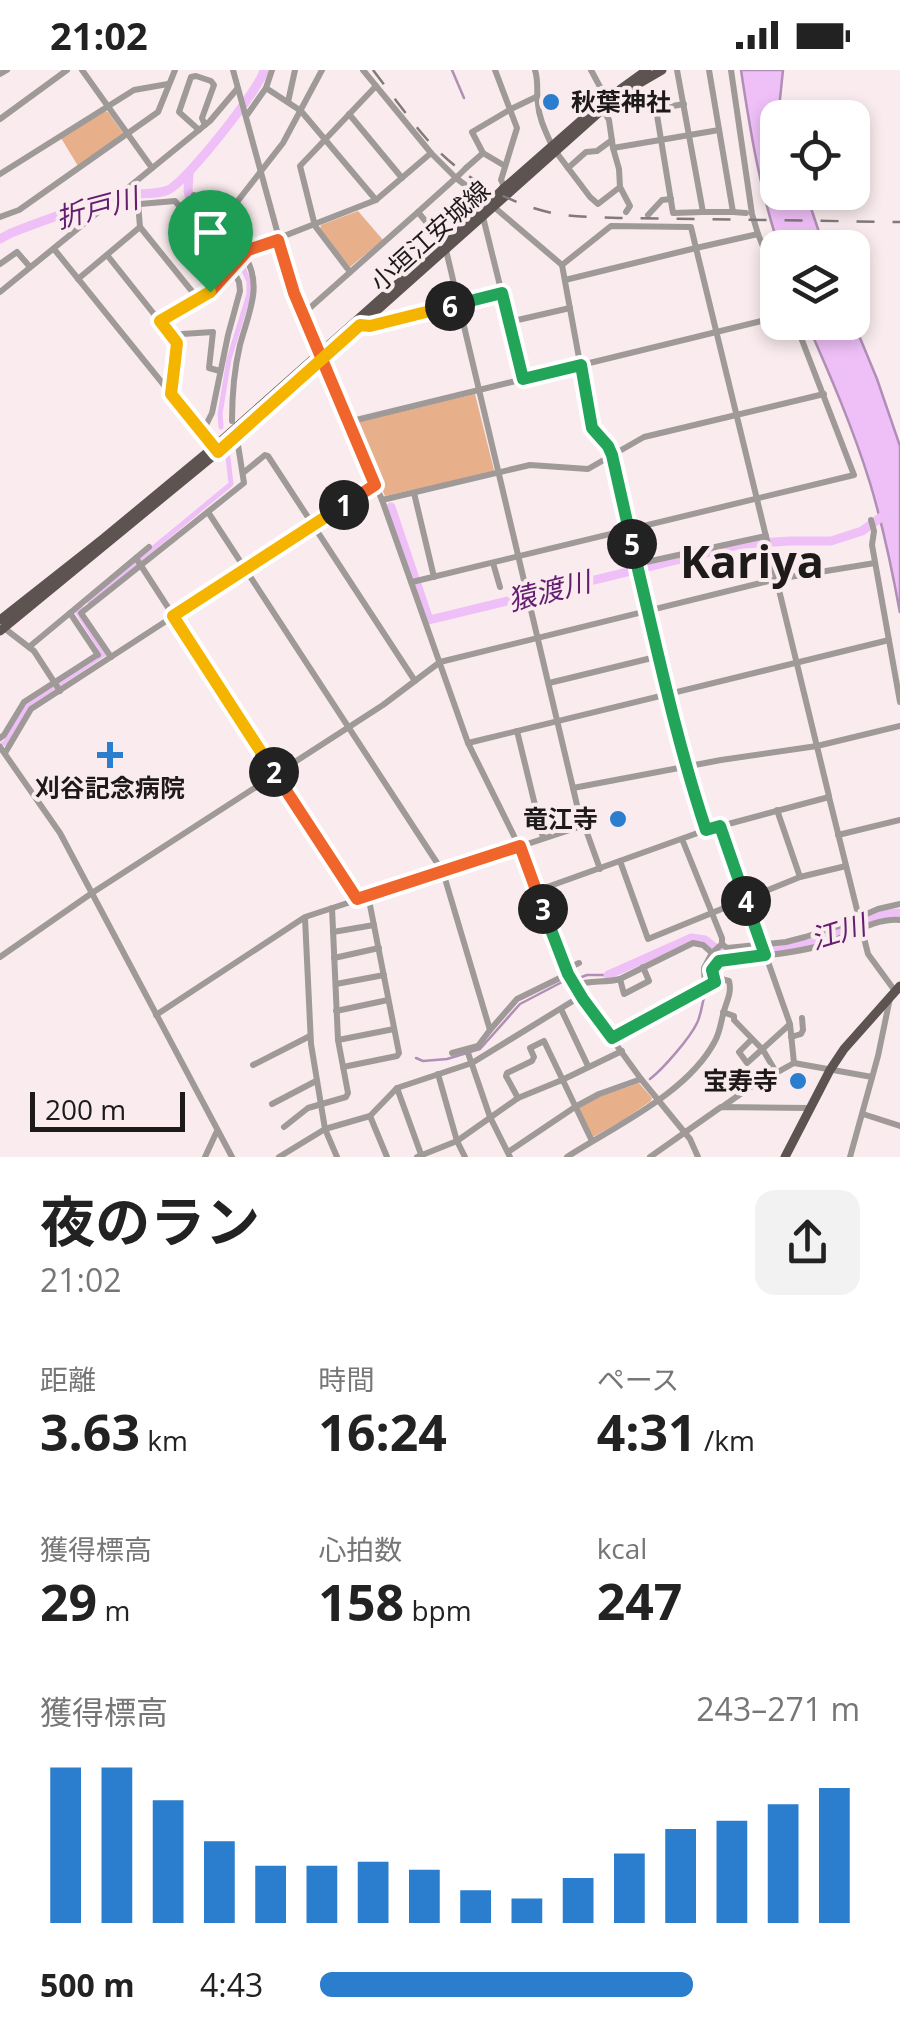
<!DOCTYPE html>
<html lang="ja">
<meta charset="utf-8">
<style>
body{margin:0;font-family:"Open Sans","Noto Sans JP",sans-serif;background:#f2f2f2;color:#222;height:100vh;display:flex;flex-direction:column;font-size:38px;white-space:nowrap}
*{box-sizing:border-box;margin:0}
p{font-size:32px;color:#767676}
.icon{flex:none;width:55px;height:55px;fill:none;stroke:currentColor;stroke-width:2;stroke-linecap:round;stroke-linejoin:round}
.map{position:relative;height:1087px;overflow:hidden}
.panel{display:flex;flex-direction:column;background:#fff;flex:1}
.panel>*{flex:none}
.fabs{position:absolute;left:760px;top:30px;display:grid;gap:20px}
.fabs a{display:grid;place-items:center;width:110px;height:110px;border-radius:20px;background:#fff;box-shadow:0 5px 15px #0003;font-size:50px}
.scale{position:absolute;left:30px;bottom:25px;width:155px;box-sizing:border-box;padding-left:10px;border:5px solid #1e1a1a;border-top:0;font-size:28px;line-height:35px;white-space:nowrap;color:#1e1a1a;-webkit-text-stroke:8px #faecee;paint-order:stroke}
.pin{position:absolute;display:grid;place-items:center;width:85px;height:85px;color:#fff;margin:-102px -42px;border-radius:50% 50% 50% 0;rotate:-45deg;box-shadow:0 0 10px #0007}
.pin .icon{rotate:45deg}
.km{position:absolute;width:50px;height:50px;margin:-25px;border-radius:50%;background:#222;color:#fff;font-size:28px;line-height:50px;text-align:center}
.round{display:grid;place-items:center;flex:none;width:105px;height:105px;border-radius:20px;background:#f2f2f2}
.summary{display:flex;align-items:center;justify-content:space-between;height:170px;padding:0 40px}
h1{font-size:55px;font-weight:700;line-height:75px}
.stats{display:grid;grid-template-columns:repeat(3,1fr);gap:15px;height:170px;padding:10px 40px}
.stats div{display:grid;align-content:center}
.stats b{font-size:50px;font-weight:700}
.stats small{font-size:28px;font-weight:400}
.stats p{font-size:28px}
.chart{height:280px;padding:20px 40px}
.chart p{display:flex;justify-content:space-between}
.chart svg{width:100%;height:180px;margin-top:10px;stroke:#2b7ecd;stroke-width:6}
ul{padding:0 40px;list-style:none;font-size:32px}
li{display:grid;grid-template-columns:160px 120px 1fr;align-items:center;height:75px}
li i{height:25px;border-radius:12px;background:#2b7ecd}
.status{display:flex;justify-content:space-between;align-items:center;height:70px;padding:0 50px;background:#fff;direction:ltr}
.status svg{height:28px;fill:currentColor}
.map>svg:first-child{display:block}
.green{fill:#e7af8a}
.water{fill:#efc0f8;stroke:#b08eb5;stroke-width:2.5}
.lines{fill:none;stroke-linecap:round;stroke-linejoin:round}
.stream{stroke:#b08eb5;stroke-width:2.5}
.canal{stroke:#efc0f8;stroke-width:5}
.river{stroke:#efc0f8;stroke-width:9}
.minor{stroke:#9f9a98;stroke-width:6}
.major{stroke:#5d5452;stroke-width:9}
.rail{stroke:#81797a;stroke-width:2.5;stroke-dasharray:18 18;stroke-linecap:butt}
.minor-bridge{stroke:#9f9a98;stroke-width:6}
.major-bridge{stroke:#5d5452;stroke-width:9}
.split-1-casing{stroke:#fff;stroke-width:20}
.split-2-casing{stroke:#fff;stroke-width:20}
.split-3-casing{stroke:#fff;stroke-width:20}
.split-4-casing{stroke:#fff;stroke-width:20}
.split-5-casing{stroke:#fff;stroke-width:20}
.split-6-casing{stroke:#fff;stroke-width:20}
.split-7-casing{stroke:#fff;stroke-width:20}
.split-8-casing{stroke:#fff;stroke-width:20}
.split-1{stroke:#f0652b;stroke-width:12}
.split-2{stroke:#f5b400;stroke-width:12}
.split-3{stroke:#f0652b;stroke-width:12}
.split-4{stroke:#22a559;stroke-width:12}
.split-5{stroke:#22a559;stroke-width:12}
.split-6{stroke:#22a559;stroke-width:12}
.split-7{stroke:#f5b400;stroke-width:12}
.split-8{stroke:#f5b400;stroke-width:12}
.poi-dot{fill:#2b7ecd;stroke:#faecee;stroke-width:4}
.labels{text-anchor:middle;stroke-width:8;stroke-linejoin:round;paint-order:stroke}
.poi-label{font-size:25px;font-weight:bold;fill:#1e1a1a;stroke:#faecee;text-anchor:end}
.street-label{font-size:25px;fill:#1e1a1a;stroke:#faecee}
.water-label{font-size:28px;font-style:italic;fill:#631e6f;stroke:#faecee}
.town-label{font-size:45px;font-weight:bold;fill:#1e1a1a;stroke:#faecee}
</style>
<div class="status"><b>21:02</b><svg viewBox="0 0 49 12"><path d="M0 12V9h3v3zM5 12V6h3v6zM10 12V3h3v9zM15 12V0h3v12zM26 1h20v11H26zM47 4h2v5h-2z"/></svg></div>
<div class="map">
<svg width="900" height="1087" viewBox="0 0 900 1087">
<rect width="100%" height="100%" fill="#faecee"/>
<g class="green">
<path d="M105,41L108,42L123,63L122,67L78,96L61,68Z"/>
<path d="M358,141L383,170L350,197L320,159L321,155Z"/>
<path d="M475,324L494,400L493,402L385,426L354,355L355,353Z"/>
<path d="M639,1013L652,1028L651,1031L623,1050L593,1067L579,1039L580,1037L600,1026Z"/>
</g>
<g class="water">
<path d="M741,0H783L778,48V122L806,123L824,177H779C760,120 750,60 741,0Z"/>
<path d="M853,251L877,309L900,376V543C892,499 883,456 870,413C853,358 830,305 807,253Z"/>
</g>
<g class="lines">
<g class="stream">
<path d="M452,0L464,28"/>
<path d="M708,913C708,899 709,889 724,885"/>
<path d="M416,988L423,991L447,989L480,979L520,934L564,911L579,908L587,905H608"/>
<path d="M650,1009C663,999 690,968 697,953C702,943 702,931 706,921"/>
</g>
<g class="canal">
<path d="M221,357L220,344L229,289L249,224V212L241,193"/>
<path d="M89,531L231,414L228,387"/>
<path d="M0,675L5,673L27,636L104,584L77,541L81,538"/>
</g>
<g class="river">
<path d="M189,103L188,121L191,132L241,193"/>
<path d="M0,169L11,163C47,149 84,135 122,126C136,122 154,126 168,120C185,113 260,19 264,0"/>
<path d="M391,437L429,550L743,474L791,471H831L862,461L887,443"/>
<path d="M608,905L691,868L705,870L724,885C752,881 782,879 810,872C841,864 869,844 900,843"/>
</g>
<g class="minor">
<path d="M82,0L152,98"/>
<path d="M233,0L294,223L382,430L468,673L519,776L568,904L581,926L641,1009L690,1069L698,1087"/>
<path d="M272,0L266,18L301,41L376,130"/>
<path d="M363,0L431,83"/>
<path d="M495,0L517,58L501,110L505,118"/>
<path d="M535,0C539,13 536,22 538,34C539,49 546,62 552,76"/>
<path d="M591,0L606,28"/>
<path d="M677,0L703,142H733L709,0"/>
<path d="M731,0L752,144L758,164"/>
<path d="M0,4L7,0"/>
<path d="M288,32L295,0"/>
<path d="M684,34L656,39L673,143L703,142"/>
<path d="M593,39L587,29L600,20"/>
<path d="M603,39L609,50L613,78L719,60"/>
<path d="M349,44L402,108"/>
<path d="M247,45L266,18"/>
<path d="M0,49L67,0"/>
<path d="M199,60L179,42L191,7L196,6L211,11L214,15L202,48L205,55"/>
<path d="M556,82L590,127L598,134L620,117L619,99L613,78"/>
<path d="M483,83L472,62L511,39L536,27"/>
<path d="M466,98L483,83L505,96"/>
<path d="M568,98L586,82L597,81L612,70"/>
<path d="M0,104L134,20L168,14"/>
<path d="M620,117L630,136L626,142"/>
<path d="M194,125L197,134L222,162"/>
<path d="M138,133L140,157L199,230L210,223L248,180L376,130L431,83L456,108L489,133"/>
<path d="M105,137L175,131L232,198L239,212L240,221L228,265L212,343L202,363"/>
<path d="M494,137L562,195L592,359L608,376L612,385L685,697L706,760L829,727L868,884L895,921"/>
<path d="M418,142L458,106"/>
<path d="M733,142L746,143"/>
<path d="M648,145L662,130L671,129"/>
<path d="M0,147L19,140L158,42L175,0"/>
<path d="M483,147L523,309"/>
<path d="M54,179L214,377"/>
<path d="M107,185L177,273L171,324"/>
<path d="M0,194L17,182L30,197"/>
<path d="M562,195L611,156L691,157L696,178L758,164L778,214"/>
<path d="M350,202L315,156L300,96L376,16"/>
<path d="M78,209L140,157"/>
<path d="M565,210L696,178L829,726"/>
<path d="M0,222L210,51L237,19"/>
<path d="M303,244L418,142L441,170L446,180L577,735L600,799"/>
<path d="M160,251L199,230"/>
<path d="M509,252L570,238"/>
<path d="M362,255L502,223"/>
<path d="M177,273L182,264L213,262L209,298L220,301"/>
<path d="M232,351C232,326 234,300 240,275C248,244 264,215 244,185C238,177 229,169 222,162L233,137L283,73L322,0"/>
<path d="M348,352L778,247"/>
<path d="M243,403L265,385L268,386L415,611"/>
<path d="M414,423L434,507"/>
<path d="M382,430L530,395L588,399L644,367L824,324"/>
<path d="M208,442L443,802L490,960L478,976L452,983"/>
<path d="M871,450L874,461L872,475L900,632"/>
<path d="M136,488L357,829"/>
<path d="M493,493L500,517"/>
<path d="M637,494L766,466"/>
<path d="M412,512L854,405L795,252"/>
<path d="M70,543L149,477"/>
<path d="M4,558L34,581L60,621"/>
<path d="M29,577L70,543L98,585"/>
<path d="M111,587L81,543L244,413L238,375"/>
<path d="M549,613L660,586"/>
<path d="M517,661L543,768"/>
<path d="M0,668L4,665L24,632L97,585"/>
<path d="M468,673L889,570"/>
<path d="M0,677L60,763L232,1087"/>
<path d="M5,683L31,639L375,415"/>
<path d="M573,718L721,690L817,676L900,656"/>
<path d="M777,740L800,807"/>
<path d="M720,756L790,954L794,993"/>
<path d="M838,765L900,750"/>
<path d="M682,769L722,868V874"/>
<path d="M620,791L648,869L800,807L846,796"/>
<path d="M536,821L706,760"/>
<path d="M333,862L374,855"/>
<path d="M0,887L92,823L383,635L440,592L777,509L875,493"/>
<path d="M334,888L379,878"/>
<path d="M566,899L579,893"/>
<path d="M620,909L624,924L649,911L643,897"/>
<path d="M336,914L384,905"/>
<path d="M575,915C591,910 605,913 620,909L693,873L703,875L712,883L722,874L727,878L786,872L805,867L839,856L878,839L900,834"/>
<path d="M705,917L704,898L712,883"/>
<path d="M561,939L588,996"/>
<path d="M336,941L388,930"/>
<path d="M723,942L734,946V950L763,980L776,1002"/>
<path d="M156,945L305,847L585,755"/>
<path d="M490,960L517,929L568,904"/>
<path d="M612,967L715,912L712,901L719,891C752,886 788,885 819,876C847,868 871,848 900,850"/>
<path d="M791,967L801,964L803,960L802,948"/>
<path d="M752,969L739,982L747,993L789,955"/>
<path d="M338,970L394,959"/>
<path d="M467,980L490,1047L510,1087"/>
<path d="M253,995L310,966"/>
<path d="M343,997L397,986L399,983L368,825"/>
<path d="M438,1004L457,1071L465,1087"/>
<path d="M397,1018L422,1087"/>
<path d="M518,1028L506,1006L507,1003L532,991L534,987L530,978L544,971L592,1071"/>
<path d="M272,1034L316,1011"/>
<path d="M722,1037L749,1018L794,993L872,1007"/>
<path d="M863,1044L900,1056"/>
<path d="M370,1046L387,1087"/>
<path d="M284,1057L308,1038L346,1027L348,1023L338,970L332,838"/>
<path d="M508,1082L575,1037L599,1024L641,1009"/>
<path d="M205,1087L217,1061"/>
<path d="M279,1087L325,1059L311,974L305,848"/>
<path d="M337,1087L325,1059L370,1046L397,1018L472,993L581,926"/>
<path d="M417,1087L457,1071L518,1028L562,1010L622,981"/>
<path d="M567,1087C615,1056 688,1023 715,971C720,962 721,951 724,941C727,930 732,922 729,911L721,909L715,912"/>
<path d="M650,1087L721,1037L809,1038"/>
<path d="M850,1087L878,986L890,928"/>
</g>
<g class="major">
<path d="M503,119L600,34L647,0"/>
<path d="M0,550L104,468L214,377L493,129"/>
<path d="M0,561L218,382L603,39L631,18L662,0"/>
<path d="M785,1087L830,1000L844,979L900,916"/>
</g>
<path class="rail" d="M373,0C390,22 407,46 425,67C459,106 507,134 557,144C578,147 599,147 619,148L900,152"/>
<path class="minor-bridge" d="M459,105L466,98"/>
<path class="major-bridge" d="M493,129L503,119"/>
</g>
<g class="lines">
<defs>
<path id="split-1" d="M210,222L248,180L278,170L294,223L375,415L344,435"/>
<path id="split-2" d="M274,702L173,546L344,435"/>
<path id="split-3" d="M274,702L357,829L520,776L543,839"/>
<path id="split-4" d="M543,839L568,904L583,929L612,968L715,912L712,900L719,891L765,885L746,831"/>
<path id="split-5" d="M632,474C655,569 675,667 706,760L720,756L746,831"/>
<path id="split-6" d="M450,236L502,223L523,309L581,295L592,358L608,376L612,385L632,474"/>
<path id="split-7" d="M175,291L171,324L218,382L360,255L370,256L450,236"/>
<path id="split-8" d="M175,291L177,273L160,251L210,222"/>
</defs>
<use href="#split-1" class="split-1-casing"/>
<use href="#split-2" class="split-2-casing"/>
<use href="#split-3" class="split-3-casing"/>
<use href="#split-4" class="split-4-casing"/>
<use href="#split-5" class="split-5-casing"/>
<use href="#split-6" class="split-6-casing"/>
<use href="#split-7" class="split-7-casing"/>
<use href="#split-8" class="split-8-casing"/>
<use href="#split-1" class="split-1"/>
<use href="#split-2" class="split-2"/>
<use href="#split-3" class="split-3"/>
<use href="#split-4" class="split-4"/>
<use href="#split-5" class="split-5"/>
<use href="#split-6" class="split-6"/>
<use href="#split-7" class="split-7"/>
<use href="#split-8" class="split-8"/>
</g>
<g class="poi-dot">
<circle cx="551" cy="32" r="10"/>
<path d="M105 670h10v10h10v10h-10v10h-10v-10h-10v-10h10z"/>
<circle cx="618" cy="749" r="10"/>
<circle cx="798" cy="1011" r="10"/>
</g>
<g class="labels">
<g class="poi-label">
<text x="571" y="41" text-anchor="start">秋葉神社</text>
<text x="110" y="727" text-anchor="middle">刈谷記念病院</text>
<text x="598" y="758">竜江寺</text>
<text x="778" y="1020">宝寿寺</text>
</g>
<g class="street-label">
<text transform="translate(430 166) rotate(-42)" y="9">小垣江安城線</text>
</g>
<g class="water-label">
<text transform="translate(97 138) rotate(-15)" y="10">折戸川</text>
<text transform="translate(549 521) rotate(-14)" y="10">猿渡川</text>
<text transform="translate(838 862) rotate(-17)" y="10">江川</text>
</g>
<g class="town-label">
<text x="752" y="508">Kariya</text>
</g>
</g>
</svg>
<div class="fabs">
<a><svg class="icon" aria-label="locate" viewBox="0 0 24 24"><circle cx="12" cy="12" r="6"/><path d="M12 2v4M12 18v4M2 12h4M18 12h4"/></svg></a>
<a><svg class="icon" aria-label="layers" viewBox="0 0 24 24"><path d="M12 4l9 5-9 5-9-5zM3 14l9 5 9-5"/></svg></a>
</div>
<div class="scale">200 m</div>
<div class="pin" style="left:210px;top:222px;background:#1e9e55"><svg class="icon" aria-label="arrive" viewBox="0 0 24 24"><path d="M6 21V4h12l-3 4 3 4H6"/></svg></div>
<b class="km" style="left:344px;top:435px">1</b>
<b class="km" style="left:274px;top:702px">2</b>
<b class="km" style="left:543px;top:839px">3</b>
<b class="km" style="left:746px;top:831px">4</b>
<b class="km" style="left:632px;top:474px">5</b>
<b class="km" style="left:450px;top:236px">6</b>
</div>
<section class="panel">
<div class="summary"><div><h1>夜のラン</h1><p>21:02</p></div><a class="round"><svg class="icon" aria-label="share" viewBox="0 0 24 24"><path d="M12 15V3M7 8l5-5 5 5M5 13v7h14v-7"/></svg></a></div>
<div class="stats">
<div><p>距離</p><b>3.63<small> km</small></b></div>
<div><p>時間</p><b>16:24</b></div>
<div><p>ペース</p><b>4:31<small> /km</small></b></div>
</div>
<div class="stats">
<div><p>獲得標高</p><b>29<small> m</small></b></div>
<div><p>心拍数</p><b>158<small> bpm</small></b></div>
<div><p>kcal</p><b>247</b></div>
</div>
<div class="chart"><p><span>獲得標高</span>243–271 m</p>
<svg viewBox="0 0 160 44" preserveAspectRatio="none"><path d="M5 44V6M15 44V6M25 44V14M35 44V24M45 44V30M55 44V30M65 44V29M75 44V31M85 44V36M95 44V38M105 44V33M115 44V27M125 44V21M135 44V19M145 44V15M155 44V11"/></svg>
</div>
<ul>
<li><b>500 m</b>4:43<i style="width:69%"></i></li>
</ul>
</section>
